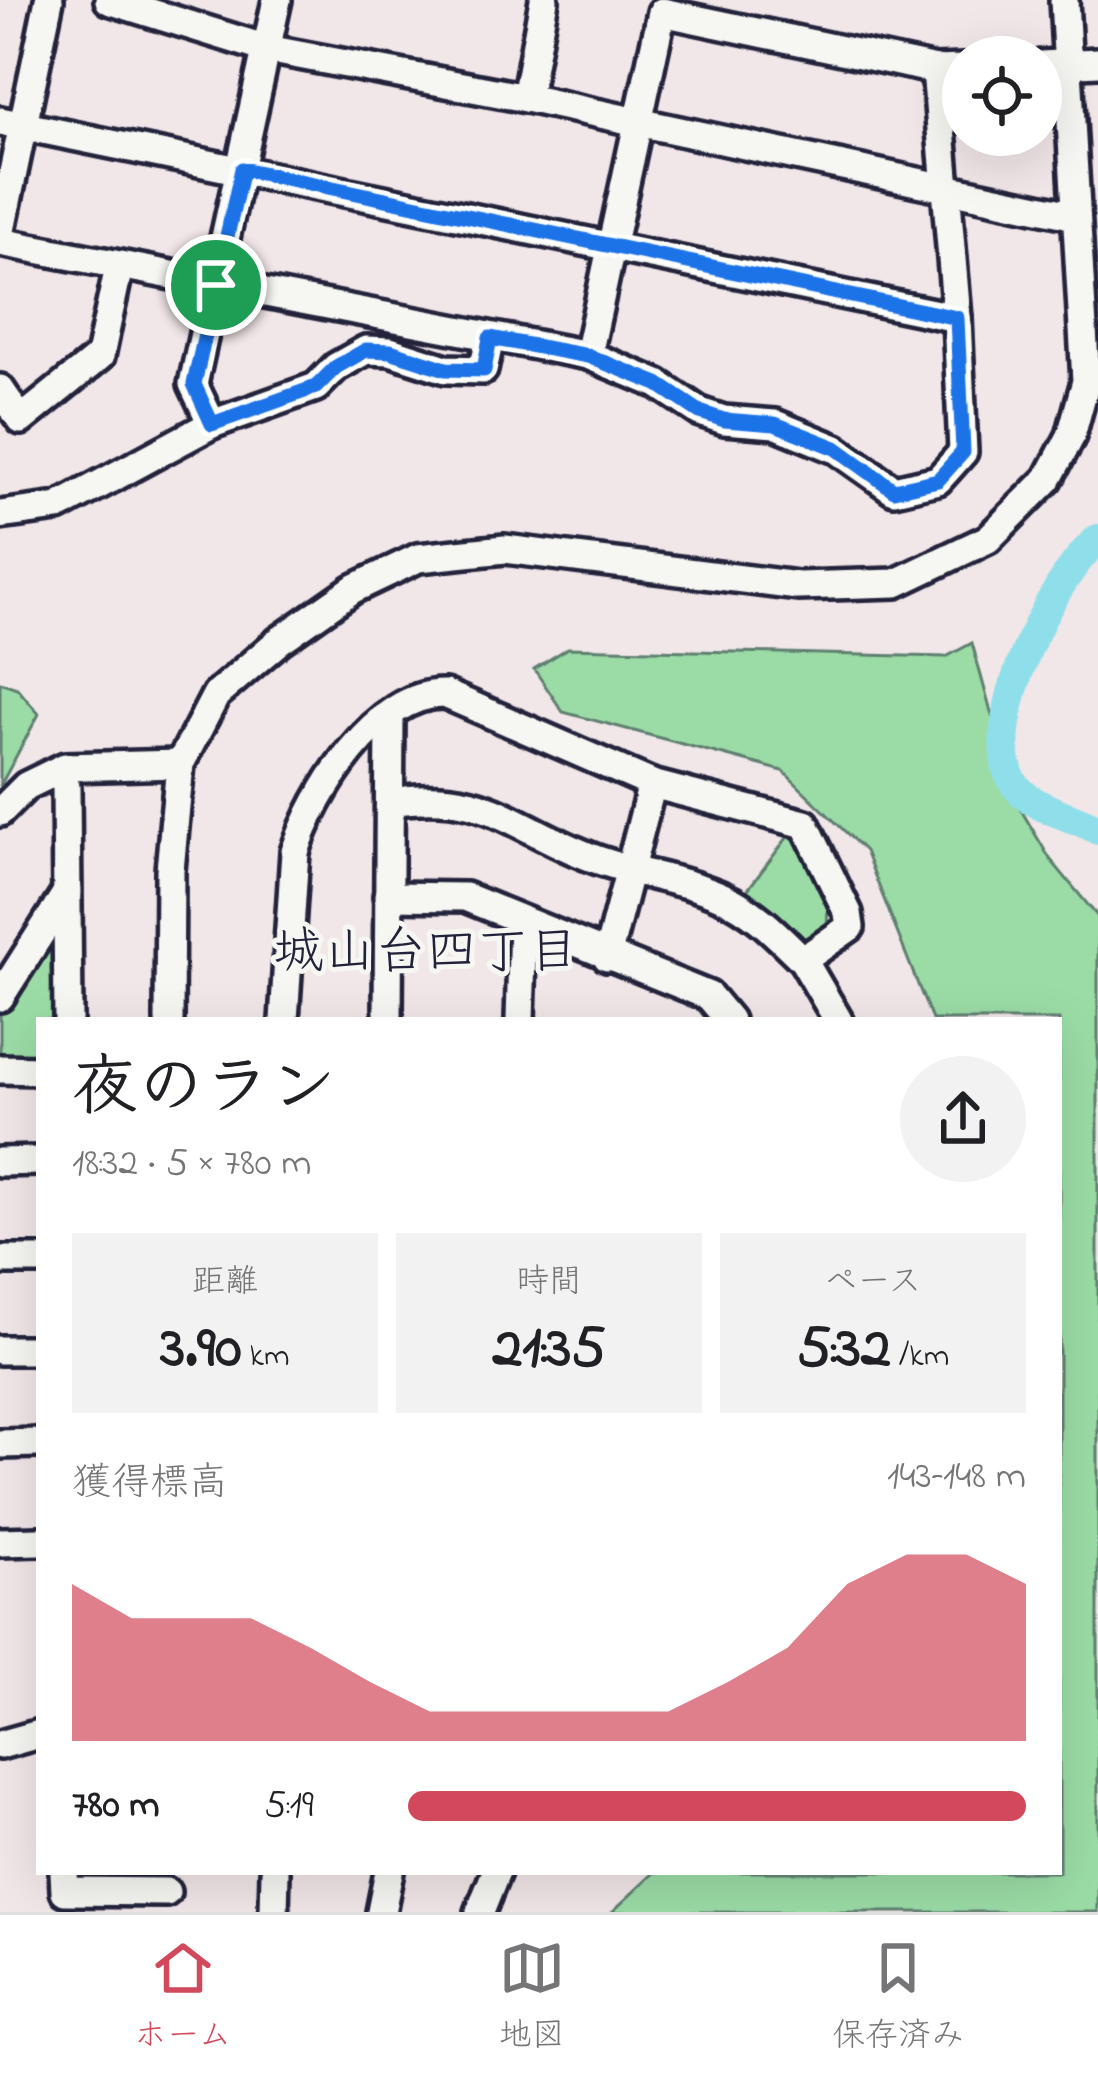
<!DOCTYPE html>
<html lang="ja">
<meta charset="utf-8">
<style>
body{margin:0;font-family:"Indie Flower","Klee One",sans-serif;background:#f2f2f2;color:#202124;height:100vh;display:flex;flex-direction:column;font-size:45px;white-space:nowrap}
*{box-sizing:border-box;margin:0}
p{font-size:39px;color:#757577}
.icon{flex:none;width:66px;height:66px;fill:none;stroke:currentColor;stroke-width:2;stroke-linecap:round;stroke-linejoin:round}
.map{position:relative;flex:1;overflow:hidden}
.sheet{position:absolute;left:36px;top:1017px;width:1026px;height:858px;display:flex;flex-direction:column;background:#fff;border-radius:0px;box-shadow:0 12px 48px #0002}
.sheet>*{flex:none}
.controls{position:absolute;left:942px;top:36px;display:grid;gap:24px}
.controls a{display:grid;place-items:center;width:120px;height:120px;border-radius:50%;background:#fff;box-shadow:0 12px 48px #0002;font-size:60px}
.pin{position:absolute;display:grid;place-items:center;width:102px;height:102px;color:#fff;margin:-51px;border:6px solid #fff;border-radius:50%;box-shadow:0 3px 12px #0007}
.round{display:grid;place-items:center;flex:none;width:126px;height:126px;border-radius:63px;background:#f2f2f2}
.summary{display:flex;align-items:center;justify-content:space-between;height:204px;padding:0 36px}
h1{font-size:66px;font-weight:800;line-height:90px}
.figures{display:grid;grid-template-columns:repeat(3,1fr);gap:18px;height:204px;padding:12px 36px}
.figures div{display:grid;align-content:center;border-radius:0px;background:#f2f2f2;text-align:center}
.figures b{font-size:60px;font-weight:800}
.figures small{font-size:33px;font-weight:400}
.figures p{font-size:33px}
.chart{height:336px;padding:24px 36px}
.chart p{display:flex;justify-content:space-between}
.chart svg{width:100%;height:216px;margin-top:12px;fill:#d1495b;opacity:.7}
ul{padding:0 36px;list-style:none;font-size:39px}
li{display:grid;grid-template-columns:192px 144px 1fr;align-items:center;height:90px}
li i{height:30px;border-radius:15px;background:#d1495b}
.tab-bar{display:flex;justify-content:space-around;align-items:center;height:168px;border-top:3px solid #e0e0e0;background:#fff;font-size:33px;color:#757577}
.tab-bar a{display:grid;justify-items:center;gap:6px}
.tab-bar .current{color:#d1495b}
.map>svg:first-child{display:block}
.green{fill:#9bdca6;stroke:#5e7f70;stroke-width:3}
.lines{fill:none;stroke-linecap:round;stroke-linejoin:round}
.river{stroke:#8fdfea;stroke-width:30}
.minor-casing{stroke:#22223b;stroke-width:36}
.minor{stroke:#f6f6f2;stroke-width:27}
.route-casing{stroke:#fff;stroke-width:24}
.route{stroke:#1a73e8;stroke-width:15}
.labels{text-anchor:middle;stroke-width:10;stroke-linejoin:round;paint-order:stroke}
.neighbourhood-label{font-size:51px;fill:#22223b;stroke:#f6f6f2}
</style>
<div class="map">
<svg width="1098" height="1912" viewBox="0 0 1098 1912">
<rect width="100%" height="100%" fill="#f1e6e8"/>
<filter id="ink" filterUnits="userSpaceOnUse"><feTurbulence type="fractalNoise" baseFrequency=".00833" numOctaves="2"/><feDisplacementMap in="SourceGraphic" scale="24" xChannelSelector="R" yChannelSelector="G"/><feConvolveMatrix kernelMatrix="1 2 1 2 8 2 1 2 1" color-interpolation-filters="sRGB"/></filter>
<g filter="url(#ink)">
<g class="green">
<path d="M972,643L1015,800L1050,859L1098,917V1912H612L655,1872H1059V1020H932L865,851L783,771L563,712L534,669L568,648L946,657Z"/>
<path d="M0,682L17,688L39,714L0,786Z"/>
<path d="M793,830L828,896L827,931L806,947L742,897Z"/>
<path d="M46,941L61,943V1020H39V1061H0V1003Z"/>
</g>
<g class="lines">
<path class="river" d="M1098,539C1051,579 981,722 1012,780C1027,808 1072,815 1098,830"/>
<defs>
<g id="minor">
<path d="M109,0L267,49L526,98L1076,216"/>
<path d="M1041,65L1098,62"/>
<path d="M526,98L544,0"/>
<path d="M0,121L957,318"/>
<path d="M0,235L49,0"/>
<path d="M0,242L588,355L658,384L700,412L724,420L775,424L836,449L894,490L938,480L963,452L957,318L936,70"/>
<path d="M588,355L662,12L936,70L963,69"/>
<path d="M0,389L21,420L100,356L119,267"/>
<path d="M212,424L193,384L277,0"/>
<path d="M0,515L58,507L212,424L316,387L336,367L366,350L390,351L446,369L483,370L490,338"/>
<path d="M66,787L68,1020"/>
<path d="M391,802C485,787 510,826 590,857C633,874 681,878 723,897C755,911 778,936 803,960"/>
<path d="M0,812L26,786L65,767L180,764"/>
<path d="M388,896L465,897L709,996L729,1020"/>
<path d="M607,957L652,784"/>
<path d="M0,997L65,895"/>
<path d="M169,1020L170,870L180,764L216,695L279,641L353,589L418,558L505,549L798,586L896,583L988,539L1048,479L1071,436L1086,381L1064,0"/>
<path d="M284,1020L295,852C314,793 376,692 445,694L652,784L805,824L848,913L850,927L803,960L838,1020"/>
<path d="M388,1020L390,714"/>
<path d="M520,1020L523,922"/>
<path d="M0,1069L39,1070"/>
<path d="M0,1162L39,1161"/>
<path d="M0,1260H39"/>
<path d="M0,1350H39"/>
<path d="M0,1444L39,1443"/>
<path d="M0,1542L39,1541"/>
<path d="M0,1745L39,1734"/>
<path d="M64,1872L65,1891L166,1892"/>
<path d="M274,1912L275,1872"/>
<path d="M381,1912L389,1872"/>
<path d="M480,1912L496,1872"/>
</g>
</defs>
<use href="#minor" class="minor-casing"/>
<use href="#minor" class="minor"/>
</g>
</g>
<g class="lines" filter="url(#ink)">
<defs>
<path id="route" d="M242,169L957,318L963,452L938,480L894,490L836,448L775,424L724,420L700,412L658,384L588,356L490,338L484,370L446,369L390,351L366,350L336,367L316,387L212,424L194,384Z"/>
</defs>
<use href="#route" class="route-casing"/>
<use href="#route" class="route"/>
</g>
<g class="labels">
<g class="neighbourhood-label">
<text x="426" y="967">城山台四丁目</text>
</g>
</g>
</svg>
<div class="controls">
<a><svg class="icon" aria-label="locate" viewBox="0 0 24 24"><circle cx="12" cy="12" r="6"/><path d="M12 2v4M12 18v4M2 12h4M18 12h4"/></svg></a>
</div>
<div class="pin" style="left:216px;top:285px;background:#1e9e55"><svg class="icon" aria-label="arrive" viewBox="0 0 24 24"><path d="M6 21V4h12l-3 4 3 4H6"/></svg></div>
<section class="sheet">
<div class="summary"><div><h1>夜のラン</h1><p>18:32 · 5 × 780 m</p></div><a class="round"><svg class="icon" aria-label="share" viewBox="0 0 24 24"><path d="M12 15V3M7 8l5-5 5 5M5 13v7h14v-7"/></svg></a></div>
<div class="figures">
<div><p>距離</p><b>3.90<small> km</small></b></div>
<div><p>時間</p><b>21:35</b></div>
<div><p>ペース</p><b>5:32<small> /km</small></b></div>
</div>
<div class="chart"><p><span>獲得標高</span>143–148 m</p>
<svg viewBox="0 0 160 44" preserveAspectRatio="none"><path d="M0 44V12L10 19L20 19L30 19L40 25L50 32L60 38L70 38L80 38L90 38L100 38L110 32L120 25L130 12L140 6L150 6L160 12V44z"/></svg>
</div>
<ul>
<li><b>780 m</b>5:19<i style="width:100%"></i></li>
</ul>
</section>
</div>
<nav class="tab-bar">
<a class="current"><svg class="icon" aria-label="home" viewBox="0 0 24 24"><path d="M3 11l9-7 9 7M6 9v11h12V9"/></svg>ホーム</a>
<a><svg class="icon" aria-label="map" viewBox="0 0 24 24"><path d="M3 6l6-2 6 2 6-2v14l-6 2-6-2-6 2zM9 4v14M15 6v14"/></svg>地図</a>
<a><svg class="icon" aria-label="saved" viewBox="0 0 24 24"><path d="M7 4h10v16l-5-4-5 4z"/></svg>保存済み</a>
</nav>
